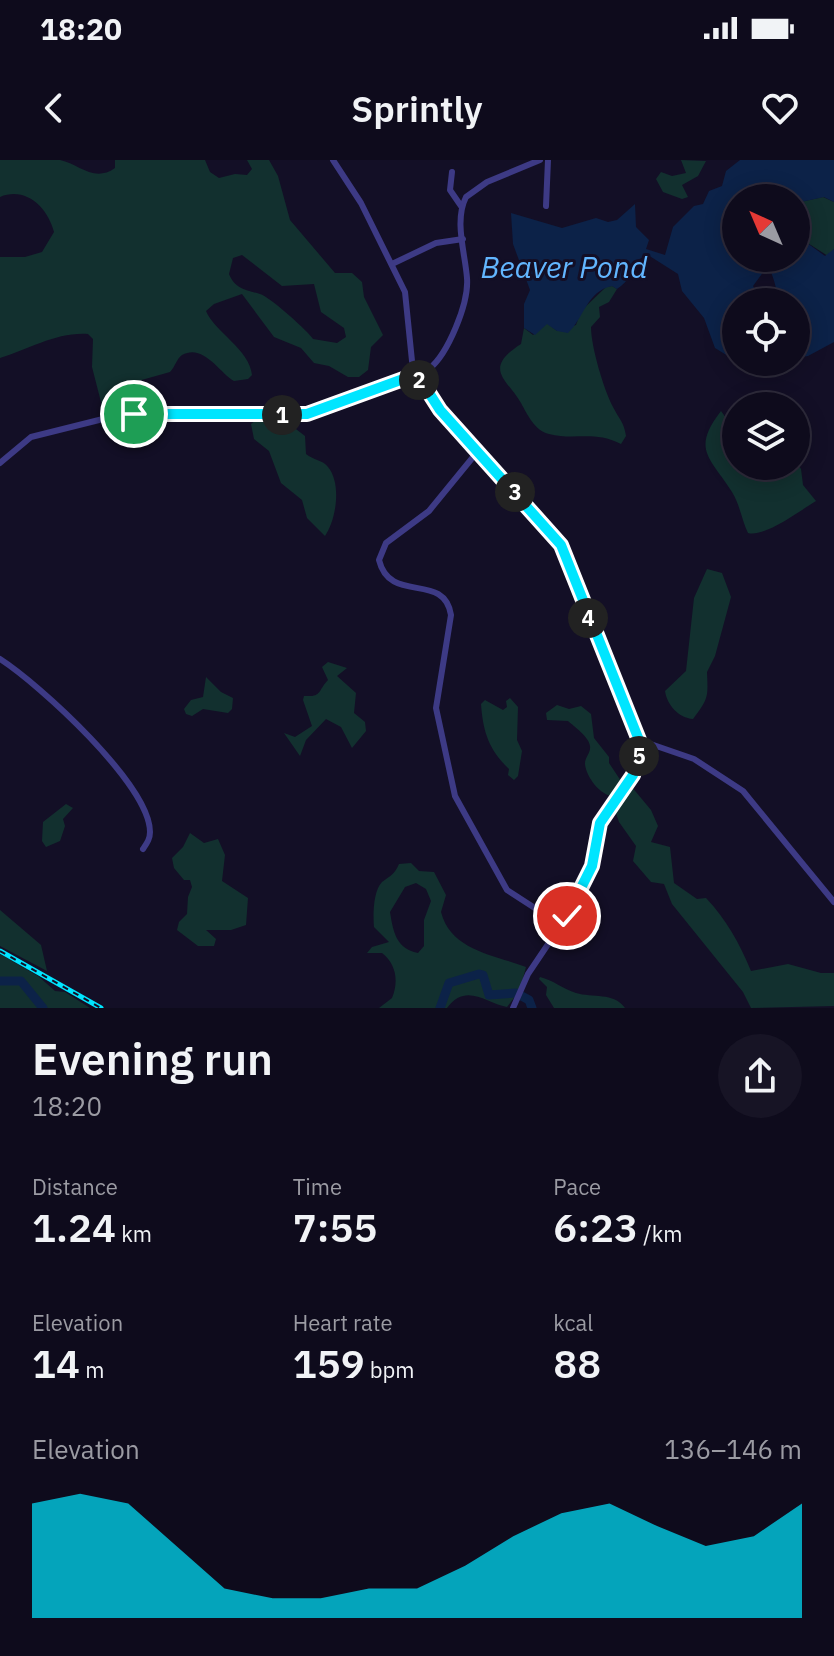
<!DOCTYPE html>
<meta charset="utf-8">
<style>
body{margin:0;font-family:"IBM Plex Sans",sans-serif;background:#171425;color:#f1f3f6;height:100vh;display:flex;flex-direction:column;font-size:30px;white-space:nowrap}
*{box-sizing:border-box;margin:0}
p{font-size:26px;color:#9b9ba3}
.icon{flex:none;width:44px;height:44px;fill:none;stroke:currentColor;stroke-width:2;stroke-linecap:round;stroke-linejoin:round}
.map{position:relative;height:848px;overflow:hidden}
.panel{display:flex;flex-direction:column;background:#0e0b1c;flex:1}
.panel>*{flex:none}
.needle{width:52px;rotate:316deg}
.controls{position:absolute;left:722px;top:24px;display:grid;gap:16px}
.controls a{display:grid;place-items:center;width:88px;height:88px;border-radius:50%;background:#0e0b1c;box-shadow:0 4px 20px #0003,0 0 0 2px #2e2b3b;font-size:40px}
.pin{position:absolute;display:grid;place-items:center;width:68px;height:68px;color:#fff;margin:-34px;border:4px solid #fff;border-radius:50%;box-shadow:0 2px 8px #0007}
.km{position:absolute;width:40px;height:40px;margin:-20px;border-radius:50%;background:#222;color:#fff;font-size:22px;line-height:40px;text-align:center}
.round{display:grid;place-items:center;flex:none;width:84px;height:84px;border-radius:42px;background:#171425}
.summary{display:flex;align-items:center;justify-content:space-between;height:136px;padding:0 32px}
h1{font-size:44px;font-weight:600;line-height:60px}
.figures{display:grid;grid-template-columns:repeat(3,1fr);gap:12px;height:136px;padding:8px 32px}
.figures div{display:grid;align-content:center}
.figures b{font-size:40px;font-weight:600}
.figures small{font-size:22px;font-weight:400}
.figures p{font-size:22px}
.chart{height:224px;padding:16px 32px}
.chart p{display:flex;justify-content:space-between}
.chart svg{width:100%;height:144px;margin-top:8px;fill:#00e5ff;opacity:.7}
.status{display:flex;justify-content:space-between;align-items:center;height:56px;padding:0 40px;background:#0e0b1c;direction:ltr}
.status svg{height:22px;fill:currentColor}
header{display:flex;justify-content:space-between;align-items:center;height:104px;padding:0 32px;background:#0e0b1c;font-size:36px;font-weight:600}
.map>svg:first-child{display:block}
.green{fill:#12302f;fill-rule:evenodd}
.water{fill:#0c2248}
.lines{fill:none;stroke-linecap:round;stroke-linejoin:round}
.river{stroke:#0c2248;stroke-width:9}
.minor{stroke:#3d3a85;stroke-width:6}
.rail-casing{stroke:#00e5ff;stroke-width:5}
.rail{stroke:#130f26;stroke-width:2;stroke-dasharray:6;stroke-linecap:butt}
.route-casing{stroke:#fff;stroke-width:16}
.route{stroke:#00e5ff;stroke-width:10}
.labels{text-anchor:middle;stroke-width:6;stroke-linejoin:round;paint-order:stroke}
.water-label{font-size:30px;font-style:italic;fill:#62b6ff;stroke:#130f26}
</style>
<div class="status"><b>18:20</b><svg viewBox="0 0 49 12"><path d="M0 12V9h3v3zM5 12V6h3v6zM10 12V3h3v9zM15 12V0h3v12zM26 1h20v11H26zM47 4h2v5h-2z"/></svg></div>
<header><svg class="icon" aria-label="back" viewBox="0 0 24 24"><path d="M15 5l-7 7 7 7"/></svg>Sprintly<svg class="icon" aria-label="heart" viewBox="0 0 24 24"><path d="M12 20l-8-8c-3-5 5-10 8-4 3-6 11-1 8 4z"/></svg></header>
<div class="map">
<svg width="834" height="848" viewBox="0 0 834 848">
<rect width="100%" height="100%" fill="#130f26"/>
<g class="green">
<path d="M0,0C19,0 41,0 60,0C79,4 94,23 115,8V0H205L210,12L219,18L235,14L247,15L252,9L247,0H269L278,16L290,60L335,113H352L362,122L364,137L383,175L371,187L368,210L359,217H348L329,206L314,203L301,188L274,177L242,134L214,144L206,151C214,171 250,190 252,215L248,219L234,221C219,212 203,183 182,195C177,198 175,207 170,212L131,223L102,246L92,207L93,179L88,174C56,172 30,189 0,198V97H25L42,92L54,72C48,48 26,26 0,37ZM242,95L282,126L314,124L321,152L344,168L346,177L337,183L313,179C310,173 269,136 260,134C246,130 235,129 229,114L233,98Z"/>
<path d="M681,0L706,1L698,16L682,25L688,37L682,39L663,32L656,19L661,12L672,16L686,13Z"/>
<path d="M823,37L834,42V89L828,96L803,80H796V43Z"/>
<path d="M606,127L612,126L617,129L609,142L599,147L600,157L591,167C591,187 604,230 613,247C619,259 624,262 626,276L621,284C593,270 575,281 549,274C535,271 527,254 521,243C507,219 482,209 521,184L524,168L533,175L547,163L557,171L576,165L581,151Z"/>
<path d="M721,251L736,272V306H796V301L801,309L803,325L816,341C801,350 764,378 748,373C742,361 740,345 732,332C710,297 691,290 721,251Z"/>
<path d="M256,260L288,263L305,276L306,294C313,300 323,300 328,307C342,324 336,360 325,376L307,358L302,340L281,323L269,291L254,279L251,264Z"/>
<path d="M707,409L722,413L731,437L715,496L707,512C708,537 709,538 693,559C679,558 667,545 665,531L686,511L694,438Z"/>
<path d="M328,502L347,508L337,516L356,533L354,553L365,562L366,571L352,588L341,567L326,559L306,580L300,596L284,573L295,577L312,566L303,540L304,536C322,537 317,532 328,520L322,507Z"/>
<path d="M206,517L221,532L233,538L232,549L228,553L203,549L192,556L186,554L184,549L191,540L203,537Z"/>
<path d="M510,538L518,547L517,580L522,591L518,616L514,620L508,615L509,609C489,590 483,572 481,544L485,540L503,550L507,547L506,541Z"/>
<path d="M557,545L569,549L581,546L591,554L594,578L609,597V603L621,621L613,636C601,636 586,617 585,604C585,597 591,593 590,586C589,577 575,567 568,561L547,560L546,553Z"/>
<path d="M631,626L651,650L658,666L651,682L670,687L674,723L697,739L706,738C726,759 740,784 751,811L788,804L821,813H834V846L751,848L743,832L672,744L664,724L651,722L633,701L636,686L619,662L614,647Z"/>
<path d="M66,644L73,648L63,659L65,666L60,681L46,687L42,681L43,662Z"/>
<path d="M190,673L204,683L218,679L225,695L222,721L248,738L246,765L231,770H206L216,779L214,786H198L177,770L179,762L187,754L188,737L192,727L190,720H184L174,708L172,698L183,687Z"/>
<path d="M411,703L419,711L434,712L446,735L441,752C451,791 495,795 526,807L520,830L507,847C486,843 466,822 447,848H379L392,838C399,821 396,804 382,793H367L372,787L389,782L374,767C373,756 373,731 382,722C391,715 394,715 399,704ZM416,723L426,729L431,741L424,760V786L418,793C396,789 393,771 390,752L405,727Z"/>
<path d="M0,750L41,785L47,811L0,786Z"/>
<path d="M0,794L38,816L55,831L65,832L90,848H0Z"/>
<path d="M540,817C553,820 563,829 576,833C592,838 614,832 625,848H554L546,835L547,827L539,819Z"/>
</g>
<path class="water" d="M740,0H834V42L824,37L796,43V38H736V98H796V80H803L825,96L834,89V182L808,196L796,198V142H776C779,134 774,120 771,112L764,111L753,126L762,142H736V195L728,196L715,188L704,158L682,131L678,114L648,95L635,101C631,114 629,121 617,129L612,126C587,131 584,158 568,173L557,171L547,164L535,175L524,168V144L530,130L513,84L511,53L562,68L596,58L608,62L617,60L635,44L636,67L649,80L646,89L665,95L673,67L694,46L703,44L709,31L722,26L726,11Z"/>
<g class="lines">
<g class="river">
<path d="M0,821H21L43,848"/>
<path d="M440,848L449,823L479,814L483,815L489,835L516,833L529,840L532,848"/>
</g>
<g class="minor">
<path d="M333,0L361,43L405,132L412,201L419,220L440,250L561,385L639,580L694,599L743,631L834,742"/>
<path d="M452,12L450,30L461,46"/>
<path d="M546,46L548,0"/>
<path d="M392,104L436,83L463,79"/>
<path d="M478,291L429,351L386,383L379,400C390,445 444,411 451,455L436,548L455,636L507,730L561,765"/>
<path d="M0,303L31,277L115,256L307,254L429,209C448,194 469,143 467,118C465,92 454,61 466,37L487,22L540,0"/>
<path d="M0,499C39,524 150,625 150,672C150,679 147,683 143,689"/>
<path d="M513,848L528,814L567,756L592,706L600,663L633,615L639,596V580"/>
</g>
<defs>
<path id="rail" d="M0,791L101,848"/>
</defs>
<use href="#rail" class="rail-casing"/>
<use href="#rail" class="rail"/>
</g>
<g class="lines">
<defs>
<path id="route" d="M134,254H307L417,214L440,250L561,385L639,580V596L633,615L600,663L592,706L567,756"/>
</defs>
<use href="#route" class="route-casing"/>
<use href="#route" class="route"/>
</g>
<g class="labels">
<g class="water-label">
<text x="564" y="118">Beaver Pond</text>
</g>
</g>
</svg>
<div class="controls">
<a><svg class="needle" viewBox="-14 -14 28 28"><path d="M0-13l5 13h-10z" fill="#e53935"/><path d="M0 13l5-13h-10z" fill="#9b9ba3"/></svg></a>
<a><svg class="icon" aria-label="locate" viewBox="0 0 24 24"><circle cx="12" cy="12" r="6"/><path d="M12 2v4M12 18v4M2 12h4M18 12h4"/></svg></a>
<a><svg class="icon" aria-label="layers" viewBox="0 0 24 24"><path d="M12 4l9 5-9 5-9-5zM3 14l9 5 9-5"/></svg></a>
</div>
<div class="pin" style="left:134px;top:254px;background:#1e9e55"><svg class="icon" aria-label="arrive" viewBox="0 0 24 24"><path d="M6 21V4h12l-3 4 3 4H6"/></svg></div>
<div class="pin" style="left:567px;top:756px;background:#d93025"><svg class="icon" aria-label="check" viewBox="0 0 24 24"><path d="M5 12l5 5 9-10"/></svg></div>
<b class="km" style="left:282px;top:255px">1</b>
<b class="km" style="left:419px;top:220px">2</b>
<b class="km" style="left:515px;top:332px">3</b>
<b class="km" style="left:588px;top:458px">4</b>
<b class="km" style="left:639px;top:596px">5</b>
</div>
<section class="panel">
<div class="summary"><div><h1>Evening run</h1><p>18:20</p></div><a class="round"><svg class="icon" aria-label="share" viewBox="0 0 24 24"><path d="M12 15V3M7 8l5-5 5 5M5 13v7h14v-7"/></svg></a></div>
<div class="figures">
<div><p>Distance</p><b>1.24<small> km</small></b></div>
<div><p>Time</p><b>7:55</b></div>
<div><p>Pace</p><b>6:23<small> /km</small></b></div>
</div>
<div class="figures">
<div><p>Elevation</p><b>14<small> m</small></b></div>
<div><p>Heart rate</p><b>159<small> bpm</small></b></div>
<div><p>kcal</p><b>88</b></div>
</div>
<div class="chart"><p><span>Elevation</span>136–146 m</p>
<svg viewBox="0 0 160 44" preserveAspectRatio="none"><path d="M0 44V9L10 6L20 9L30 22L40 35L50 38L60 38L70 35L80 35L90 28L100 19L110 12L120 9L130 16L140 22L150 19L160 9V44z"/></svg>
</div>
</section>
